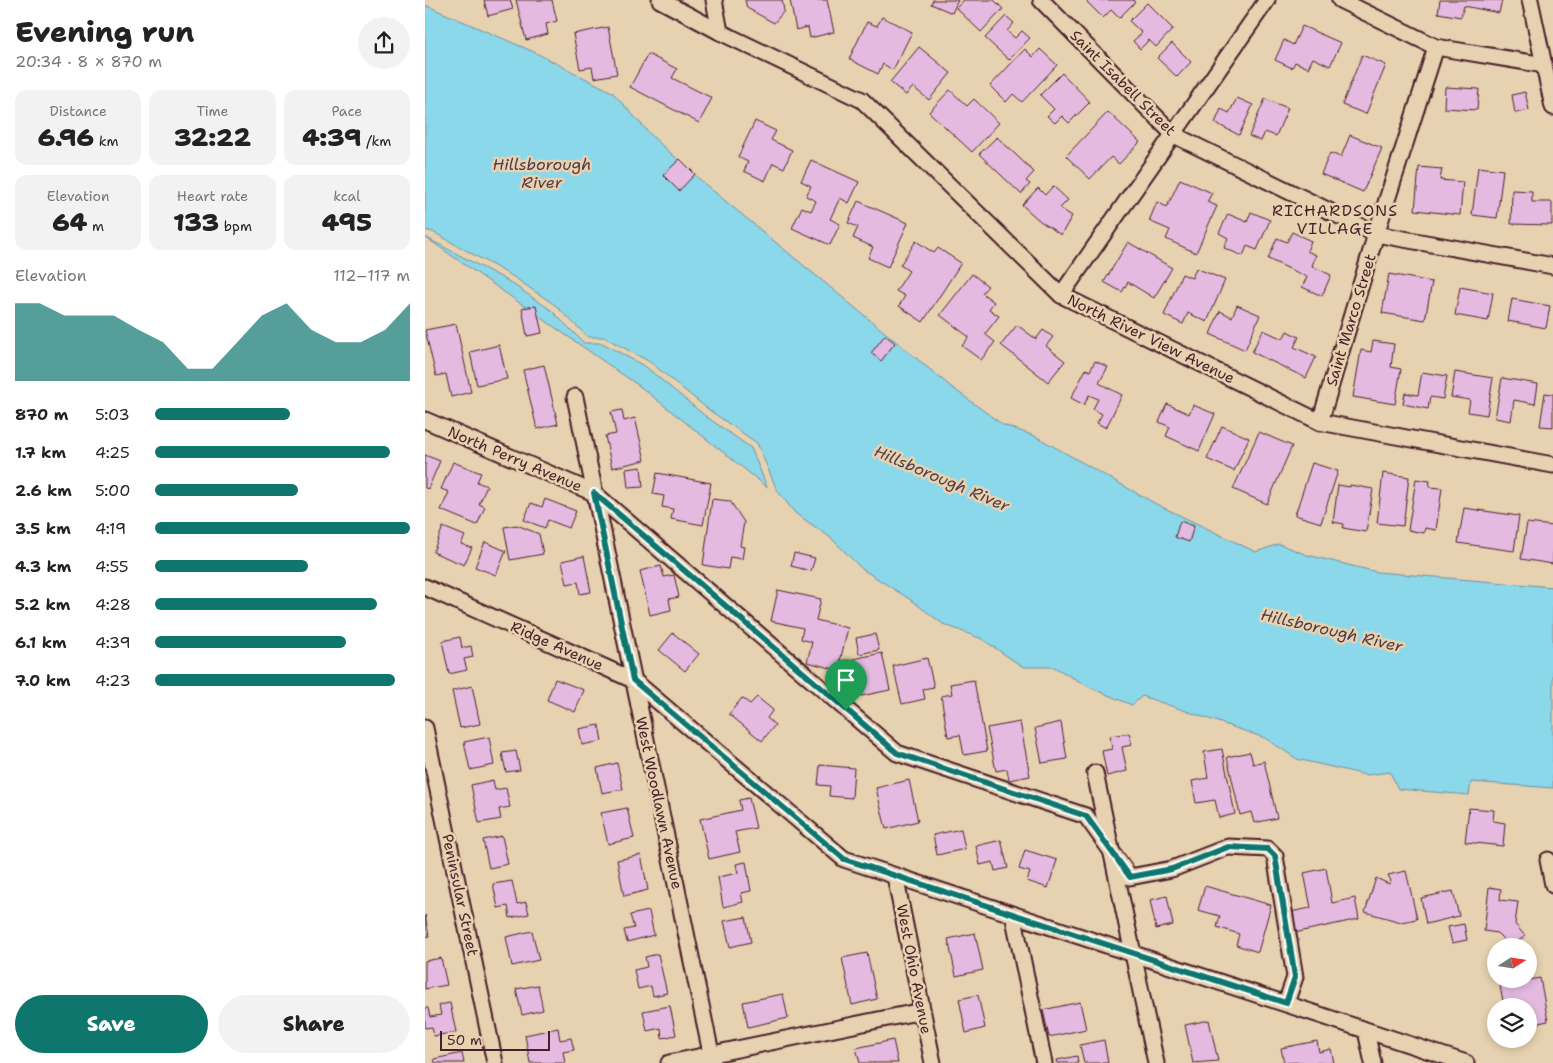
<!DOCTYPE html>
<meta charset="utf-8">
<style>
body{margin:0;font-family:"Shantell Sans",sans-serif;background:#f2f2f2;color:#222;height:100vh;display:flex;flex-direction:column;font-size:19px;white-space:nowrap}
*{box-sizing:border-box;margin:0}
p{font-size:16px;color:#767676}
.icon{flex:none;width:28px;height:28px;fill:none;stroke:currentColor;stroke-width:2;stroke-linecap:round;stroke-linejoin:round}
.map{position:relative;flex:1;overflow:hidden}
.sheet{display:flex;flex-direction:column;background:#fff;width:425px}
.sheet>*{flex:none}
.needle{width:32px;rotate:78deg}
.controls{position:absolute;left:1062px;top:938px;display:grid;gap:10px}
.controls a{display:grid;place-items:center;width:50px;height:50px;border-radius:50%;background:#fff;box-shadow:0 2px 8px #0003;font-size:25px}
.scale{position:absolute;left:15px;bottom:12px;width:110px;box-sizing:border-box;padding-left:5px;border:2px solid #4a1f2b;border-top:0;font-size:14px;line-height:18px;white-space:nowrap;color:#4a1f2b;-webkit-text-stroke:4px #e6d2b0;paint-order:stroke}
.pin{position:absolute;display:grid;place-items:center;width:42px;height:42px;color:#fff;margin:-51px -21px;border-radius:50% 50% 50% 0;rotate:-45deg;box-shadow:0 0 5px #0007}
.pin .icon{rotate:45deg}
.round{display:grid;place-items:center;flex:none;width:52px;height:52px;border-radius:26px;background:#f2f2f2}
.overview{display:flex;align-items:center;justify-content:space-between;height:85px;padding:0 15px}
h1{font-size:28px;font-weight:800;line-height:38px}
.metrics{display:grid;grid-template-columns:repeat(3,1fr);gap:8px;height:85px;padding:5px 15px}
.metrics div{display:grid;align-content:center;border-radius:12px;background:#f2f2f2;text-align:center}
.metrics b{font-size:25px;font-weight:800}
.metrics small{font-size:14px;font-weight:400}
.metrics p{font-size:14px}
.chart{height:140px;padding:10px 15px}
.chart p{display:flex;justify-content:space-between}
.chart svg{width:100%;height:90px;margin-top:5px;fill:#0f766e;opacity:.7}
.cta{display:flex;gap:10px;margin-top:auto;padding:10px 15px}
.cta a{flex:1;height:58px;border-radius:30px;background:#0f766e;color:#fff;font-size:20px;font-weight:800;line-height:58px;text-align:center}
.cta a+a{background:#f2f2f2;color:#222}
ul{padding:0 15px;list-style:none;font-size:16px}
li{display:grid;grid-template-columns:80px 60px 1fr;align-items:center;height:38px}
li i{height:12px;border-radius:6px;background:#0f766e}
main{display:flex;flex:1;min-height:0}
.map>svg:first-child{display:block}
.water{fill:#8bd8ea;stroke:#718e9e}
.building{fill:#e4bae1;stroke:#4a1f2b}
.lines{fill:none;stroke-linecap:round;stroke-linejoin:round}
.minor-casing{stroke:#4a1f2b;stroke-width:19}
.minor{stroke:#e6d2b0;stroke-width:15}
.route-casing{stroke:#fff;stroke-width:10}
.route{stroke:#0f766e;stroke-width:6}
.labels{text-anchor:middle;stroke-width:5;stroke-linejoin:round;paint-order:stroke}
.street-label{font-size:15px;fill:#4a1f2b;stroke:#e6d2b0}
.water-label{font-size:16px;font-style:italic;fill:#543b48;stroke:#e6d2b0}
.neighbourhood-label{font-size:16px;letter-spacing:1px;fill:#4a1f2b;stroke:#e6d2b0}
</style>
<main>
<section class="sheet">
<div class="overview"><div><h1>Evening run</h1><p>20:34 · 8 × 870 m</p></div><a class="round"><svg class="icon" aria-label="share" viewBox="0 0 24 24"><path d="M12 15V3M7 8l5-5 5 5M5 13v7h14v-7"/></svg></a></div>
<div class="metrics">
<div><p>Distance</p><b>6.96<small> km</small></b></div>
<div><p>Time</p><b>32:22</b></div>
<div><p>Pace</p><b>4:39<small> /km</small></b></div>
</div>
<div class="metrics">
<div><p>Elevation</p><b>64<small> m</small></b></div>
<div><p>Heart rate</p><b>133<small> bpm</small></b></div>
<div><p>kcal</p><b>495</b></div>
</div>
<div class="chart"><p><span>Elevation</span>112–117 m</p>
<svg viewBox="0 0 160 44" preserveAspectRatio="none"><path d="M0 44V6L10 6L20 12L30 12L40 12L50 19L60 25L70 38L80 38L90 25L100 12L110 6L120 19L130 25L140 25L150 19L160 6V44z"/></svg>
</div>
<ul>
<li><b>870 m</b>5:03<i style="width:53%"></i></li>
<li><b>1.7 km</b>4:25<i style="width:92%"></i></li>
<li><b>2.6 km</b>5:00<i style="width:56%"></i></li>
<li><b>3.5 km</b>4:19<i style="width:100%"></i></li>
<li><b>4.3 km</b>4:55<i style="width:60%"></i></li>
<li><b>5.2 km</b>4:28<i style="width:87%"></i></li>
<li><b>6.1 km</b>4:39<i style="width:75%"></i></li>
<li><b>7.0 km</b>4:23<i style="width:94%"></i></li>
</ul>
<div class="cta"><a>Save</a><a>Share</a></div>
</section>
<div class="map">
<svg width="1128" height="1063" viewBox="0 0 1128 1063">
<rect width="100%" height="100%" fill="#e6d2b0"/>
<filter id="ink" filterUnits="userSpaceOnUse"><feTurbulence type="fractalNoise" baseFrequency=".02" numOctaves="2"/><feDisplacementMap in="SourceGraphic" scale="10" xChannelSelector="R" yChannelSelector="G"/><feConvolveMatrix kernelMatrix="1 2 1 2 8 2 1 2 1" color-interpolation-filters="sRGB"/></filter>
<g filter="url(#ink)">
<g class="water">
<path d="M0,5L109,52L187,92L228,137L281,185L525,386L578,425L610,436L731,504L831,552L854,544L882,555L952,572L1128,587V788L1046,782L1044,795L973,789L965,772L941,775L872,759L840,738L717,696L707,705L666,688L629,667H598L557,639L518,624L486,600L437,569L406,538L370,513L352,490L332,443L284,410L225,362L179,337H163L130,305L87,276L8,232L0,230Z"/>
<path d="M0,237L83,281L126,310L159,343H177L221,367L279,415L326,448L342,487L217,388Z"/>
</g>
<g class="building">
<path d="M59,0H85L88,9L63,16Z"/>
<path d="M91,0H127L132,21L121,24L123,34L101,40Z"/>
<path d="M320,0H357L359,11L349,23L322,8Z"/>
<path d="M365,0H402L409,32L385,38L383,27L371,30Z"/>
<path d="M508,0H533L527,13L506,4Z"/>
<path d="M539,0H569L578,9L556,32L531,8Z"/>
<path d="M664,0H708L710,2L694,18L686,10L678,18L662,2Z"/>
<path d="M1015,0H1077L1074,13L1039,6L1036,17L1013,13Z"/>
<path d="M722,3L748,29L731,47L724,40L715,49L708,41L717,33L704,21Z"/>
<path d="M581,16L589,23L582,31L590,38L597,31L605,38L584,60L560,38Z"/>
<path d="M457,17L487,32L468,70L458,64L453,74L424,59L442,22L452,26Z"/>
<path d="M877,26L916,43L905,66L888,58L883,68L870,62L867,68L850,60L859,40L868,45Z"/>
<path d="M183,27L192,74L169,78L167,67L155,69L148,34Z"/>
<path d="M747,43L766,62L752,77L732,58Z"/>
<path d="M494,47L526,73L504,100L488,87L481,95L465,82Z"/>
<path d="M600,49L608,57L615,49L632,65L597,102L588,94L581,102L565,86Z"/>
<path d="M223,54L252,69L247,78L287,98L274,123L205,87Z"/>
<path d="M937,55L961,65L941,114L917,105Z"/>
<path d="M637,73L665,102L644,123L637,116L630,123L622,116L629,109L615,95Z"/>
<path d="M1020,87L1054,89L1052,110L1019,108Z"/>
<path d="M525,90L542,106L549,99L574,123L547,152L504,112Z"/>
<path d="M1100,92L1104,110L1090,113L1087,95Z"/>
<path d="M812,98L828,105L814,135L790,123L796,109L804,113Z"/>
<path d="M840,99L863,108L851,136L840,132L836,141L824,136Z"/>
<path d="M683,112L715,142L694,164L686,157L665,179L641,156Z"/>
<path d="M330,121L351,131L346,140L367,150L359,168L348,163L340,181L319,171L323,162L313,157Z"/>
<path d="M925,135L957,148L938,192L896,174L905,153L916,157Z"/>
<path d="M572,137L609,172L601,181L605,184L596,194L554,154Z"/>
<path d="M255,159L270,174L254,191L238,175Z"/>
<path d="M386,160L434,182L424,203L415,198L405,219L415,224L405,245L367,228L377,207L386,211L391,201L381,196L386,186L376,181Z"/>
<path d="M994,167L1017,169L1015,180L1038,182L1035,215L990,210Z"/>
<path d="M1053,167L1078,170L1072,218L1047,215Z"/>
<path d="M755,179L787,193L782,202L792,206L771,253L741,239L745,230L724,221L732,202L742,207Z"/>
<path d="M628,186L643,200L635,208L647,216L636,235L615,221L597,205L613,188L620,195Z"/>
<path d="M1087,190L1107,191V202H1127V225L1086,224Z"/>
<path d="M433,201L483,223L463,267L443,258L448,247L428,238L433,227L423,223Z"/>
<path d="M826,212L845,220L832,250L822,246L818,256L799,248L803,238L794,233L803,214L822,222Z"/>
<path d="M867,232L886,241L882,251L891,255L887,266L906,275L897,296L877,287L882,277L843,259L852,238L862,242Z"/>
<path d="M491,241L509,253L513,248L536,263L498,322L474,306L480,296L471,291L484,271L475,265Z"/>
<path d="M703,242L747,268L729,298L703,282L697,292L679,282Z"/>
<path d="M771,268L800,280L782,322L763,313L758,324L739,315L757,274L767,278Z"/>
<path d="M547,274L563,286L557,293L569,302L564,309L574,316L560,334L570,342L556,360L537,346L544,337L515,315Z"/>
<path d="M964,274L1007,282L1000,320L957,313Z"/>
<path d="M1035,287L1068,293L1063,321L1030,315Z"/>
<path d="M1087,299L1125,306L1121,328L1083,321Z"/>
<path d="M812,305L835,315L820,350L785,334L795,311L807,317Z"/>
<path d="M111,306L117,333L102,336L97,308Z"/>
<path d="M31,324L46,392L26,397L21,374L11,376L0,330Z"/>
<path d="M592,325L611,339L618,330L628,337L621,346L640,361L623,382L576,345Z"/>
<path d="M838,330L858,339L862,331L874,337L869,347L891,357L881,378L827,352Z"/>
<path d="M460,335L470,343L456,361L446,353Z"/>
<path d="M948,341L969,344L966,367L976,369L970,404L928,397L936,350L946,352Z"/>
<path d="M74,345L82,379L52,385L45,352Z"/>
<path d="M670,361L683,367L674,383L697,395L681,428L672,423L677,414L668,409L673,399L664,395L659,405L646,398L661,369L665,371Z"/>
<path d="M119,365L133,424L112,429L98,370Z"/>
<path d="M997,372L1022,376L1018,399L1005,397L1003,409L978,404L980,393L993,395Z"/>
<path d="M1030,372L1068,378L1062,415L1043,412L1045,400L1026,397Z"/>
<path d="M1077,378L1113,384L1110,404L1089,400L1086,421L1070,418Z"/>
<path d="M1120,393L1128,394V427L1115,426Z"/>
<path d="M742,404L764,414L768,405L790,414L774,451L741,436L745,427L734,422Z"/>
<path d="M197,410L199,421L210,418L220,460L187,468L180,436L191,434L186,412Z"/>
<path d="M797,426L824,438L809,471L782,459Z"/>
<path d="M834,432L867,446L842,504L808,489Z"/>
<path d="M0,455L15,461L3,489L0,488Z"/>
<path d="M28,462L56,473L52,482L62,486L54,504L60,507L52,525L16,510L24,492L16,489Z"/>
<path d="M887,463L913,471L896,523L870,515Z"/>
<path d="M216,467L218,487L203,488L201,469Z"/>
<path d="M232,473L286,483L278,525L246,519L248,509L237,507L239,496L228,494Z"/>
<path d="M958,473L984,477L978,526L952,523Z"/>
<path d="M991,479L1005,481L1004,487L1017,488L1011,530L1000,528L999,533L983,530Z"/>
<path d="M913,485L925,487V485L948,489L941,532L918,528L919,524L908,522Z"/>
<path d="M120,499L151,511L144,528L123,520L120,528L99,520L106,503L117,507Z"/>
<path d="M287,499L305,501L319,522L315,546L319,547L317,559L305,557L303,569L278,565Z"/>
<path d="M1039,508L1094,516L1089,551L1033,543Z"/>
<path d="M755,521L769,526L764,542L750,537Z"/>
<path d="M1102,523L1128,526V564L1096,559Z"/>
<path d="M92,525L114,534L118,554L85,560L79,527Z"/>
<path d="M18,527L40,536L36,544L47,548L39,565L8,552Z"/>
<path d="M60,542L81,551L71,575L50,567Z"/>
<path d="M369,553L390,558L386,571L366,566Z"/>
<path d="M159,556L166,592L155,594L153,582L142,584L137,561Z"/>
<path d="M236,566L239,577L249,575L254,597L244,599L246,610L225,615L215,571Z"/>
<path d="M353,590L396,599L391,620L423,628L413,670L382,662L387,642L376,639L378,628L346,621Z"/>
<path d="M248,633L274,654L260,671L234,650Z"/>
<path d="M450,634L454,650L434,654L431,638Z"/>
<path d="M35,637L37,648L46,646L48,657L39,659L42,670L24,674L17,641Z"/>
<path d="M457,653L465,690L436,696L428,659Z"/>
<path d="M502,658L509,687L498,689L500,699L477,704L468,666Z"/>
<path d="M130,679L159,690L150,712L122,700Z"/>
<path d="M549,680L562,751L539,755L535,735L523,737L516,696L527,694L525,684Z"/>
<path d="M47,686L55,724L35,728L27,691Z"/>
<path d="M332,697L348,710L342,718L350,725L337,741L304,714L317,698L325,704Z"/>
<path d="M595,722L605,776L584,780L582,769L571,771L562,728Z"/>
<path d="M636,722L642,759L617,763L610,728Z"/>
<path d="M174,725L177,741L157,745L154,729Z"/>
<path d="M704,733L707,745L697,747L702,771L682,776L677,751L687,749L685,736Z"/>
<path d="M64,737L69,765L45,770L39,742Z"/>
<path d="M797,749L810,814L794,818L790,800L771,803L767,781L783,778L779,752Z"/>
<path d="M91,751L95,770L81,772L77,753Z"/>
<path d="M825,752L828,764L839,761L852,818L829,823L826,812L815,815L802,757Z"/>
<path d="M192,763L198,789L177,793L172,768Z"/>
<path d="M395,765L429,768L427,798L404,796L405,786L393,785Z"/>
<path d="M68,780L70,790L81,788L85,807L74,809L76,819L54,823L46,785Z"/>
<path d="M484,780L493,821L461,829L451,788Z"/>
<path d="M324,798L331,828L310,832L315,852L284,859L275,819L316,810L314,800Z"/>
<path d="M202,808L209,838L183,844L176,813Z"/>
<path d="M1044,808L1069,810L1068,821L1080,823L1078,846L1040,842Z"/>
<path d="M536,829L540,849L512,855L508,835Z"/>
<path d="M77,836L83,864L64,868L58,840Z"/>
<path d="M576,840L583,868L570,871L568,862L555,865L551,846Z"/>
<path d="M600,850L632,860L623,888L602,881L605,872L594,869Z"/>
<path d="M216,855L223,890L199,896L192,860Z"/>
<path d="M321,862L326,891L316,893L318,902L298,907L293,877L313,873L311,864Z"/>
<path d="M901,868L907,903L930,898L934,919L869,933L865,912L886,908L879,873Z"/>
<path d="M981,871L992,919L976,922L940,912L951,878L964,884L966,881L963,875Z"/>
<path d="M87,881L92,904L101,902L104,914L85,918L83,906L73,908L68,884Z"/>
<path d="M780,886L846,905L833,952L811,945L814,934L792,927L795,916L773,910Z"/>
<path d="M1064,887L1076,889L1075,900L1093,902L1090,924L1100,936L1087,946H1085L1072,933L1059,931Z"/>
<path d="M1028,891L1034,916L1001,924L996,898Z"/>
<path d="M742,896L748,925L731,929L725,900Z"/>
<path d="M224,911L229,935L202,942L199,930L209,928L205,915Z"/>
<path d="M0,915L4,936L0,937Z"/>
<path d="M321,917L326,942L305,947L299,921Z"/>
<path d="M1039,924L1042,940L1027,943L1023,927Z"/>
<path d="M107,931L114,960L87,966L81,937Z"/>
<path d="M550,933L558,970L531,976L523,939Z"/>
<path d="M442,953L452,999L427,1005L417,958Z"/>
<path d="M233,954L242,993L228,996L226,986L213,989L209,970L222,967L220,957Z"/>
<path d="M16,958L22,985L0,989V961Z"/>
<path d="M1115,978L1123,1021L1104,1025V1006H1079L1075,986Z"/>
<path d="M113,985L118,1010L97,1015L91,989Z"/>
<path d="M358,994L363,1018L323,1027L318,1002Z"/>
<path d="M553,995L560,1028L541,1033L534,999Z"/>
<path d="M655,1002L661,1029L624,1037L618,1010Z"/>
<path d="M25,1003L31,1032L9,1036L7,1027L0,1028V1008H3L5,1017L16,1015L14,1005Z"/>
<path d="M245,1006L251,1035L237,1038L236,1028L222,1031L218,1011Z"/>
<path d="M784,1020L793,1061L768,1063L760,1025Z"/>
<path d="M133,1028L135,1040L146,1038L149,1050L138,1052L140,1063H105L100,1035Z"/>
<path d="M468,1040L473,1063H435L431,1048Z"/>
<path d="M679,1040L683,1063H659L655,1045Z"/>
<path d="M892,1041L894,1052L906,1049L909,1063H878V1062L859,1063L856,1048Z"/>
<path d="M37,1053L39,1063H10L9,1059Z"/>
<path d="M652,1056L653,1063H633L632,1060Z"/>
</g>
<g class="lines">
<defs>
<g id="minor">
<path d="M235,0L295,32L437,100L636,295L895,422L1128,465"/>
<path d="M289,0L295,32"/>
<path d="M616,0L749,135L951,234L1128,266"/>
<path d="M915,0L1011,47L1119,65"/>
<path d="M1105,0L1128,107"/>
<path d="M636,295L842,0"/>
<path d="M150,397L288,1063"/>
<path d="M0,420L169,493L472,753L661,816L705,877L747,869L803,847L843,849L850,856L870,977L861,1003"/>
<path d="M895,422L951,234L1011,47"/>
<path d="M0,587L208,680L419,859L1041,1063"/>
<path d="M0,728L70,1063"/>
<path d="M670,773L731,1063"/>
<path d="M1123,860L1128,885"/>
<path d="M470,876L508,1063"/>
<path d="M588,914L619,1063"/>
<path d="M941,1031L948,1063"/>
<path d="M244,1063L497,1011"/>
</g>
</defs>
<use href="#minor" class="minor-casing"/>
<use href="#minor" class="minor"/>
</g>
</g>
<g class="lines" filter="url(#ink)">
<defs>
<path id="route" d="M169,493L472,753L661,816L705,877L747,869L803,847L843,849L850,856L870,977L861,1003L419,859L208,680Z"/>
</defs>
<use href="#route" class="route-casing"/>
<use href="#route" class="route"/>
</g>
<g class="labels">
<g class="street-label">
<text transform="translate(698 83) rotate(45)" y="5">Saint Isabell Street</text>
<text transform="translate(926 320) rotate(-73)" y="5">Saint Marco Street</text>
<text transform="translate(726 339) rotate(26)" y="5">North River View Avenue</text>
<text transform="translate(90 459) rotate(23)" y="5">North Perry Avenue</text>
<text transform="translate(132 646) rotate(24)" y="5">Ridge Avenue</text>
<text transform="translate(234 803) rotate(78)" y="5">West Woodlawn Avenue</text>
<text transform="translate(35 895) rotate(78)" y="5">Peninsular Street</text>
<text transform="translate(489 969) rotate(79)" y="5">West Ohio Avenue</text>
</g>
<g class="water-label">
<text x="117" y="170">Hillsborough<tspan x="117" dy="18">River</tspan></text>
<text transform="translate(517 478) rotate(23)" y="6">Hillsborough River</text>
<text transform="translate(907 630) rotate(13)" y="6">Hillsborough River</text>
</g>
<g class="neighbourhood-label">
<text x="910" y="216">RICHARDSONS<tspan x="910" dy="18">VILLAGE</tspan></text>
</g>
</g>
</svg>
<div class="controls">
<a><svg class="needle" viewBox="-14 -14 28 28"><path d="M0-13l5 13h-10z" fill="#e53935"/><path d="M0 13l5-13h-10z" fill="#767676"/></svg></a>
<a><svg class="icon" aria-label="layers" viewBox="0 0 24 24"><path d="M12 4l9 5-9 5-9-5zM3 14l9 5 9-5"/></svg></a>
</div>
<div class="scale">50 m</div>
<div class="pin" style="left:421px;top:710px;background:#1e9e55"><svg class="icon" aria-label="arrive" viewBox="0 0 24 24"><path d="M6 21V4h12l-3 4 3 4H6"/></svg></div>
</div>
</main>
